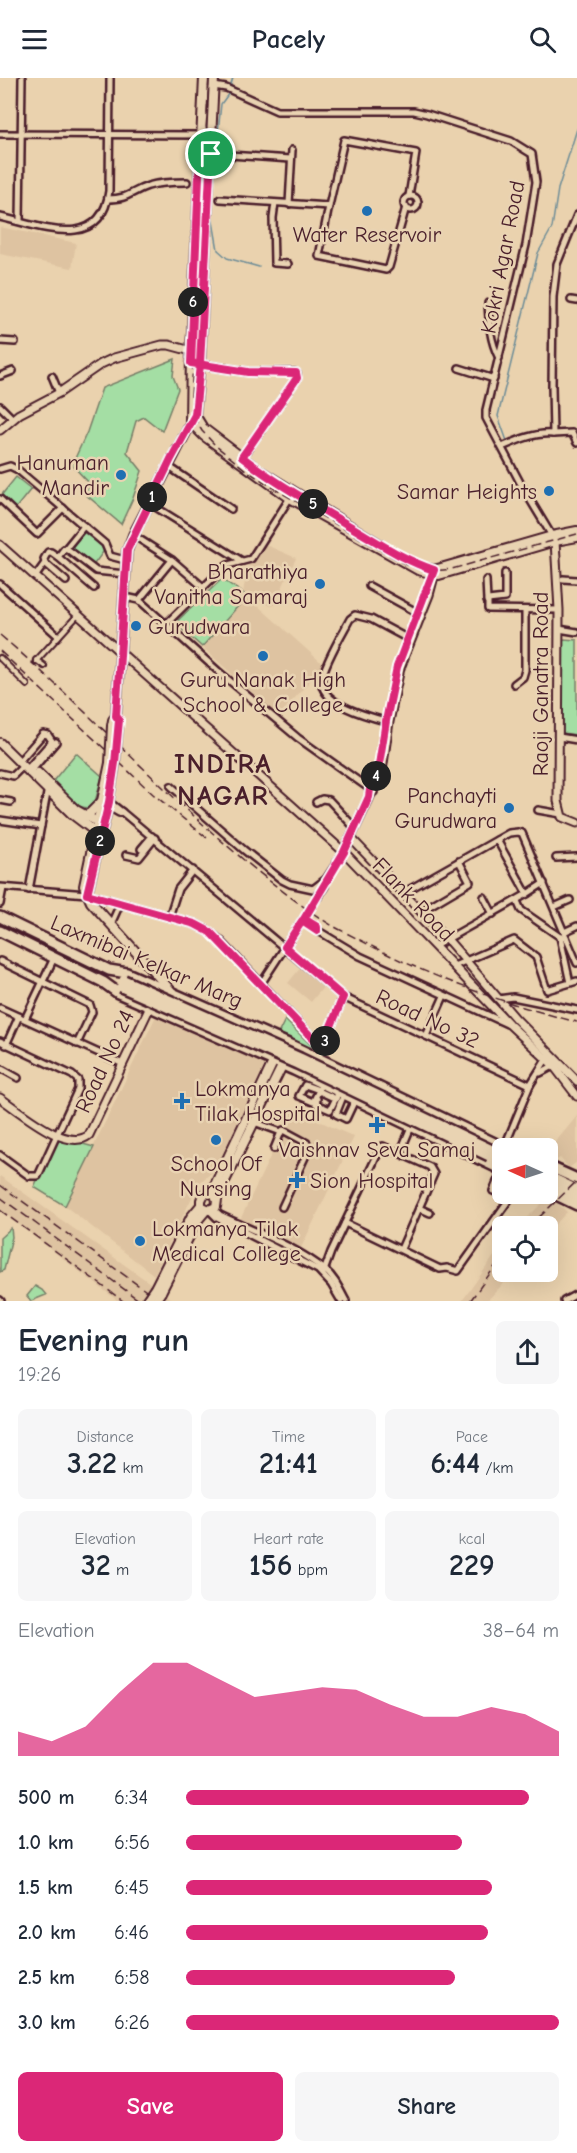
<!DOCTYPE html>
<meta charset="utf-8">
<style>
body{margin:0;font-family:"Comic Neue",sans-serif;background:#f6f6f7;color:#1f2937;height:100vh;display:flex;flex-direction:column;font-size:22px;white-space:nowrap}
*{box-sizing:border-box;margin:0}
p{font-size:20px;color:#747a83}
.icon{flex:none;width:33px;height:33px;fill:none;stroke:currentColor;stroke-width:2;stroke-linecap:round;stroke-linejoin:round}
.map{position:relative;height:1223px;overflow:hidden}
.panel{display:flex;flex-direction:column;background:#fff;flex:1}
.panel>*{flex:none}
.needle{width:39px;rotate:273deg}
.fabs{position:absolute;left:492px;top:1060px;display:grid;gap:12px}
.fabs a{display:grid;place-items:center;width:66px;height:66px;border-radius:9px;background:#fff;box-shadow:0 6px 24px #0002;font-size:30px}
.pin{position:absolute;display:grid;place-items:center;width:51px;height:51px;color:#fff;margin:-26px;border:3px solid #fff;border-radius:50%;box-shadow:0 2px 6px #0007}
.km{position:absolute;width:30px;height:30px;margin:-15px;border-radius:50%;background:#222;color:#fff;font-size:16px;line-height:30px;text-align:center}
.round{display:grid;place-items:center;flex:none;width:63px;height:63px;border-radius:9px;background:#f6f6f7}
.summary{display:flex;align-items:center;justify-content:space-between;height:102px;padding:0 18px}
h1{font-size:33px;font-weight:800;line-height:45px}
.stats{display:grid;grid-template-columns:repeat(3,1fr);gap:9px;height:102px;padding:6px 18px}
.stats div{display:grid;align-content:center;border-radius:9px;background:#f6f6f7;text-align:center}
.stats b{font-size:30px;font-weight:800}
.stats small{font-size:16px;font-weight:400}
.stats p{font-size:16px}
.chart{height:168px;padding:12px 18px}
.chart p{display:flex;justify-content:space-between}
.chart svg{width:100%;height:108px;margin-top:6px;fill:#db2777;opacity:.7}
.action{display:flex;gap:12px;margin-top:auto;padding:12px 18px}
.action a{flex:1;height:69px;border-radius:9px;background:#db2777;color:#fff;font-size:24px;font-weight:800;line-height:69px;text-align:center}
.action a+a{background:#f6f6f7;color:#1f2937}
ul{padding:0 18px;list-style:none;font-size:20px}
li{display:grid;grid-template-columns:96px 72px 1fr;align-items:center;height:45px}
li i{height:15px;border-radius:8px;background:#db2777}
header{display:flex;justify-content:space-between;align-items:center;height:78px;padding:0 18px;background:#fff;font-size:27px;font-weight:800}
.map>svg:first-child{display:block}
.built{fill:#dec3a1}
.green{fill:#a4dea4;stroke:#777e68;stroke-width:1.5}
.lines{fill:none;stroke-linecap:round;stroke-linejoin:round}
.stream{stroke:#6d8c97;stroke-width:1.5}
.pedestrian-casing{stroke:#4a1f2b;stroke-width:8}
.minor-casing{stroke:#4a1f2b;stroke-width:10}
.tertiary-casing{stroke:#4a1f2b;stroke-width:11}
.secondary-casing{stroke:#4a1f2b;stroke-width:12}
.trunk-casing{stroke:#4a1f2b;stroke-width:14}
.pedestrian{stroke:#e9d3b2;stroke-width:4}
.minor{stroke:#e9d3b2;stroke-width:5}
.tertiary{stroke:#e9d3b2;stroke-width:7}
.secondary{stroke:#e9d3b2;stroke-width:8}
.trunk{stroke:#e9d3b2;stroke-width:9}
.rail{stroke:#4a1f2b;stroke-width:1.5;stroke-dasharray:9 4.5;stroke-linecap:butt}
.pedestrian-bridge-casing{stroke:#4a1f2b;stroke-width:8;stroke-linecap:butt}
.secondary-bridge-casing{stroke:#4a1f2b;stroke-width:12;stroke-linecap:butt}
.trunk-bridge-casing{stroke:#4a1f2b;stroke-width:14;stroke-linecap:butt}
.pedestrian-bridge{stroke:#e9d3b2;stroke-width:4}
.secondary-bridge{stroke:#e9d3b2;stroke-width:8}
.trunk-bridge{stroke:#e9d3b2;stroke-width:9}
.route-casing{stroke:#fff;stroke-width:12}
.route{stroke:#db2777;stroke-width:8}
.poi-dot{fill:#1f6fb2;stroke:#e9d3b2;stroke-width:2}
.labels{text-anchor:middle;stroke-width:5;stroke-linejoin:round;paint-order:stroke}
.poi-label{font-size:22px;fill:#4a1f2b;stroke:#e9d3b2}
.street-label{font-size:22px;fill:#4a1f2b;stroke:#e9d3b2}
.district-label{font-size:28px;font-weight:bold;letter-spacing:1.5px;fill:#4a1f2b;stroke:#e9d3b2}
</style>
<header><svg class="icon" aria-label="menu" viewBox="0 0 24 24"><path d="M4 6h16M4 12h16M4 18h16"/></svg>Pacely<svg class="icon" aria-label="search" viewBox="0 0 24 24"><circle cx="10" cy="10" r="6"/><path d="M15 15l6 6"/></svg></header>
<div class="map">
<svg width="577" height="1223" viewBox="0 0 577 1223">
<rect width="100%" height="100%" fill="#ead2ae"/>
<filter id="ink" filterUnits="userSpaceOnUse"><feTurbulence type="fractalNoise" baseFrequency=".0167" numOctaves="2"/><feDisplacementMap in="SourceGraphic" scale="12" xChannelSelector="R" yChannelSelector="G"/><feConvolveMatrix kernelMatrix="1 2 1 2 8 2 1 2 1" color-interpolation-filters="sRGB"/></filter>
<g filter="url(#ink)">
<g class="built">
<path d="M0,149L76,165L72,190L0,176Z"/>
<path d="M266,467L296,480L274,527L270,528L243,514L248,489Z"/>
<path d="M247,518L324,587L279,638L202,569Z"/>
<path d="M302,888L325,907L311,924L288,905Z"/>
<path d="M156,938L265,986L215,1092L199,1105L154,1197L65,1128Z"/>
<path d="M293,1031L354,1059L300,1172L239,1144Z"/>
<path d="M577,1038V1084L569,1090L560,1080L557,1082L548,1073Z"/>
<path d="M0,1098L150,1205L174,1223H118L0,1132Z"/>
<path d="M549,1118L567,1134L548,1154V1149H518Z"/>
<path d="M502,1167V1194H514L487,1223H462Z"/>
</g>
<g class="green">
<path d="M175,281L173,298L178,311L162,353L144,339L136,343L127,374L142,393L133,420L121,446L85,416L90,406L72,387L87,354L102,310Z"/>
<path d="M16,399L31,411L15,431L0,419Z"/>
<path d="M80,452L106,470L92,489L66,471Z"/>
<path d="M222,501L247,518L202,569L175,545Z"/>
<path d="M563,561L577,562V657L562,655Z"/>
<path d="M76,675L102,698L95,724L88,730C71,729 63,715 53,703Z"/>
<path d="M285,942L311,967L313,973L278,956Z"/>
<path d="M57,1059L94,1069L65,1128L34,1109Z"/>
<path d="M11,1150L12,1159L4,1192L0,1194V1160Z"/>
<path d="M35,1208L42,1212L46,1217L31,1223L27,1218Z"/>
</g>
<g class="lines">
<g class="stream">
<path d="M230,10L233,0"/>
<path d="M216,73L221,26L229,15"/>
<path d="M213,103L216,78"/>
<path d="M211,132L218,172L227,180L259,189"/>
<path d="M507,363L498,338L538,175L552,150L558,111L577,51"/>
</g>
<defs>
<g id="pedestrian">
<path d="M0,580L27,607"/>
<path d="M36,582L44,588"/>
<path d="M36,583L78,537"/>
</g>
<g id="minor">
<path d="M214,8L226,10L277,33H414L427,36L511,63L532,76L536,104L526,167L486,332V340L523,410L552,458"/>
<path d="M0,56L201,57"/>
<path d="M200,75L291,81"/>
<circle cx="411" cy="125" r="7"/>
<path d="M108,121C129,121 130,114 148,108C161,104 174,104 187,104"/>
<path d="M220,121L329,128L344,62L416,75L409,118"/>
<path d="M275,125L273,140L274,185L288,186"/>
<path d="M289,126L292,72"/>
<path d="M329,128L319,178L386,192L389,189L406,129"/>
<path d="M0,139C40,148 101,175 109,113L110,0"/>
<path d="M20,143L22,0"/>
<path d="M571,222L577,223"/>
<path d="M488,225C489,245 490,263 499,280"/>
<path d="M0,263L15,264"/>
<path d="M198,286L248,294H294L297,296V300L240,382"/>
<path d="M459,290L494,301"/>
<path d="M0,298L13,293"/>
<path d="M52,298L59,315"/>
<path d="M0,328L12,340"/>
<path d="M553,356L572,355L577,365"/>
<path d="M502,369C518,362 536,354 553,356L552,308L553,219L557,186L577,137"/>
<path d="M168,388L231,431"/>
<path d="M0,391L10,388L18,392L105,466L110,478L125,482"/>
<path d="M0,421L37,456L63,430"/>
<path d="M149,425L242,483"/>
<path d="M84,448L66,470L96,493L125,496"/>
<path d="M133,457L172,482L203,509"/>
<path d="M64,471L58,479L94,510"/>
<path d="M45,485L66,503"/>
<path d="M505,495V520L488,522V531L559,532"/>
<path d="M35,499L45,485L44,481L48,474H51L58,479"/>
<path d="M563,501L577,502"/>
<path d="M486,502L487,523"/>
<path d="M0,506L58,558"/>
<path d="M369,508L420,536"/>
<path d="M139,522L172,482"/>
<path d="M124,523L130,520L139,522L218,593L298,660L374,714"/>
<path d="M166,546L221,492L228,487L251,481L291,418"/>
<path d="M559,551L577,554"/>
<path d="M514,606L523,599L525,592V532"/>
<path d="M389,644C370,639 318,626 322,601C324,586 342,556 350,541L355,537L371,541L410,562"/>
<path d="M559,659L577,662"/>
<path d="M22,680L43,656L48,657L52,663L30,688"/>
<path d="M33,691L56,664"/>
<path d="M0,695L13,698L23,688"/>
<path d="M171,708L244,772L282,802L290,806L313,811L326,801"/>
<path d="M0,722L11,724"/>
<path d="M316,724L322,721L329,722L355,750"/>
<path d="M105,727L119,735L122,734L108,723"/>
<path d="M538,732L561,736"/>
<path d="M122,734L343,919L530,1007"/>
<path d="M0,742L41,748"/>
<path d="M497,762L527,816"/>
<path d="M141,771L152,758"/>
<path d="M126,777L139,780L155,760"/>
<path d="M556,780L577,779"/>
<path d="M0,809L87,816L195,846L210,854L221,863L322,970"/>
<path d="M29,812L48,710"/>
<path d="M403,815L509,755L518,754L522,755L577,885"/>
<path d="M318,819L325,808L326,801L344,774"/>
<path d="M484,819L493,836"/>
<path d="M517,823L521,832L560,859H566"/>
<path d="M0,826L3,810"/>
<path d="M554,829L570,822"/>
<path d="M421,833L470,804L459,783"/>
<path d="M169,839L178,811L193,792"/>
<path d="M111,846L120,826"/>
<path d="M564,854L577,848"/>
<path d="M560,859L570,905"/>
<path d="M435,868L527,816L544,805"/>
<path d="M0,883L90,927L92,934L77,966"/>
<path d="M454,888L514,862L536,879L547,912L577,903"/>
<path d="M261,906L302,843L360,878L507,946"/>
<path d="M498,921L513,919L577,932"/>
<path d="M0,930L123,986"/>
<path d="M25,941L54,880"/>
<path d="M426,958L444,918"/>
<path d="M0,963L72,997L78,1002V1011L38,1098H29L0,1077"/>
<path d="M6,967L19,938"/>
<path d="M318,981L343,919"/>
<path d="M0,990L18,1000"/>
<path d="M540,995L557,986"/>
<path d="M319,1012L305,1007L299,1018L313,1024L319,1012L322,1005"/>
<path d="M321,1014L336,1021"/>
<path d="M344,1016L336,1036L346,1041L355,1022"/>
<path d="M317,1021L316,1026L330,1032L339,1014"/>
<path d="M254,1044L281,1054L283,1052L307,1065V1075L282,1129"/>
<path d="M504,1070L530,1007L547,980"/>
<path d="M274,1071L281,1054"/>
<path d="M400,1075L411,1049"/>
<path d="M502,1092L493,1113L507,1119L510,1116"/>
<path d="M419,1130L430,1135"/>
<path d="M213,1131L220,1137C255,1154 294,1167 325,1192C335,1200 340,1212 346,1223"/>
<path d="M209,1132L217,1140L318,1192L331,1206L341,1223"/>
<path d="M345,1145L440,1191L447,1190L458,1193L513,1116"/>
<path d="M323,1196L331,1174L381,1069L383,1068L430,1089L434,1096L401,1171"/>
<path d="M0,1222L1,1223"/>
<path d="M564,1223L577,1216"/>
</g>
<g id="tertiary">
<path d="M0,352L19,336L59,315L101,286L114,280L162,267H169L195,274"/>
<path d="M552,459L555,463L559,532L558,723L562,739L577,745"/>
<path d="M0,467L344,774L509,946L554,988L577,1018"/>
<path d="M351,760L447,861L515,940L577,1003"/>
<path d="M344,774L382,693L389,644L400,590L429,517L436,491"/>
<path d="M0,1020C20,1033 67,1075 89,1057L150,929"/>
</g>
<g id="secondary">
<path d="M204,0L191,274L190,344L204,358L290,420L418,492L439,497L555,463L577,459"/>
<path d="M214,0L200,286L195,337L203,350L257,391L378,465"/>
<path d="M429,491L434,492L552,458L577,453"/>
<path d="M112,648L113,642L116,638L127,473L133,457L193,341"/>
<path d="M0,665L72,736L101,758"/>
<path d="M110,685L84,808L91,824L172,914"/>
<path d="M38,695L76,732L103,747"/>
<path d="M84,738L90,735L103,722"/>
<path d="M88,811L108,728L115,685"/>
<path d="M211,1115L276,978"/>
<path d="M217,1119L285,982"/>
<path d="M203,1129L209,1132L216,1129L217,1122L215,1117"/>
<path d="M155,1210L191,1139L201,1127V1122L204,1116L211,1115"/>
<path d="M161,1214L197,1143L207,1131"/>
</g>
<g id="trunk">
<path d="M0,839L109,892L127,895L293,968L507,1071"/>
<path d="M0,853L103,904L118,915L294,992L502,1092"/>
<path d="M492,1072L502,1077"/>
<path d="M489,1078L502,1084"/>
<path d="M548,1088L577,1101"/>
<path d="M548,1098L577,1112"/>
<path d="M548,1105L577,1119"/>
<path d="M548,1113L577,1127"/>
</g>
</defs>
<use href="#pedestrian" class="pedestrian-casing"/>
<use href="#minor" class="minor-casing"/>
<use href="#tertiary" class="tertiary-casing"/>
<use href="#secondary" class="secondary-casing"/>
<use href="#trunk" class="trunk-casing"/>
<use href="#pedestrian" class="pedestrian"/>
<use href="#minor" class="minor"/>
<use href="#tertiary" class="tertiary"/>
<use href="#secondary" class="secondary"/>
<use href="#trunk" class="trunk"/>
<g class="rail">
<path d="M209,0L191,320L195,341L202,353L216,368L246,392L275,411L405,486C422,492 434,494 452,491L577,456"/>
<path d="M0,557C109,649 202,760 320,840C333,849 347,855 360,862C429,899 502,925 577,944"/>
<path d="M0,573L153,716L207,760"/>
<path d="M0,1107L160,1223"/>
<path d="M0,1119L140,1223"/>
<path d="M0,1132L123,1223"/>
<path d="M529,1149L577,1103"/>
<path d="M470,1223L502,1179"/>
</g>
<defs>
<path id="pedestrian-bridge" d="M304,841L318,819"/>
<g id="secondary-bridge">
<path d="M110,685L112,648"/>
<path d="M115,685L118,648"/>
<path d="M146,1223L155,1210"/>
<path d="M155,1223L161,1214"/>
</g>
<g id="trunk-bridge">
<path d="M124,902L300,980L492,1072"/>
<path d="M121,909L297,986L489,1078"/>
</g>
</defs>
<use href="#pedestrian-bridge" class="pedestrian-bridge-casing"/>
<use href="#secondary-bridge" class="secondary-bridge-casing"/>
<use href="#trunk-bridge" class="trunk-bridge-casing"/>
<use href="#pedestrian-bridge" class="pedestrian-bridge"/>
<use href="#secondary-bridge" class="secondary-bridge"/>
<use href="#trunk-bridge" class="trunk-bridge"/>
</g>
</g>
<g class="lines" filter="url(#ink)">
<defs>
<path id="route" d="M211,76L200,286L195,337L171,381L127,472L116,638L119,642L115,685L109,724L87,816L195,846L210,854L322,970L343,919L285,869L302,843L317,853V849L304,841L344,774L369,719L370,711L378,693L386,643L397,589L434,492C403,482 376,463 348,447C312,425 275,405 242,379L297,300L296,295L248,294L191,285L200,75L211,76"/>
</defs>
<use href="#route" class="route-casing"/>
<use href="#route" class="route"/>
</g>
<g class="poi-dot">
<circle cx="367" cy="133" r="6"/>
<circle cx="121" cy="397" r="6"/>
<circle cx="549" cy="413" r="6"/>
<circle cx="320" cy="506" r="6"/>
<circle cx="136" cy="548" r="6"/>
<circle cx="263" cy="578" r="6"/>
<circle cx="509" cy="730" r="6"/>
<path d="M179 1014h6v6h6v6h-6v6h-6v-6h-6v-6h6z"/>
<path d="M374 1038h6v6h6v6h-6v6h-6v-6h-6v-6h6z"/>
<circle cx="216" cy="1062" r="6"/>
<path d="M294 1093h6v6h6v6h-6v6h-6v-6h-6v-6h6z"/>
<circle cx="140" cy="1163" r="6"/>
</g>
<g class="labels">
<g class="poi-label">
<text x="367" y="164">Water Reservoir</text>
<text x="109" y="392" text-anchor="end">Hanuman<tspan x="109" dy="25">Mandir</tspan></text>
<text x="537" y="421" text-anchor="end">Samar Heights</text>
<text x="308" y="501" text-anchor="end">Bharathiya<tspan x="308" dy="25">Vanitha Samaraj</tspan></text>
<text x="148" y="556" text-anchor="start">Gurudwara</text>
<text x="263" y="609">Guru Nanak High<tspan x="263" dy="25">School &amp; College</tspan></text>
<text x="497" y="725" text-anchor="end">Panchayti<tspan x="497" dy="25">Gurudwara</tspan></text>
<text x="195" y="1018" text-anchor="start">Lokmanya<tspan x="195" dy="25">Tilak Hospital</tspan></text>
<text x="377" y="1079">Vaishnav Seva Samaj</text>
<text x="216" y="1093">School Of<tspan x="216" dy="25">Nursing</tspan></text>
<text x="310" y="1110" text-anchor="start">Sion Hospital</text>
<text x="152" y="1158" text-anchor="start">Lokmanya Tilak<tspan x="152" dy="25">Medical College</tspan></text>
</g>
<g class="street-label">
<text transform="translate(502 179) rotate(-79)" y="8">Kokri Agar Road</text>
<text transform="translate(540 606) rotate(-90)" y="8">Raoji Ganatra Road</text>
<text transform="translate(414 821) rotate(46)" y="8">Flank Road</text>
<text transform="translate(147 883) rotate(23)" y="8">Laxmibai Kelkar Marg</text>
<text transform="translate(428 940) rotate(25)" y="8">Road No 32</text>
<text transform="translate(104 983) rotate(-65)" y="8">Road No 24</text>
</g>
<g class="district-label">
<text x="223" y="695">INDIRA<tspan x="223" dy="32">NAGAR</tspan></text>
</g>
</g>
</svg>
<div class="fabs">
<a><svg class="needle" viewBox="-14 -14 28 28"><path d="M0-13l5 13h-10z" fill="#e53935"/><path d="M0 13l5-13h-10z" fill="#747a83"/></svg></a>
<a><svg class="icon" aria-label="locate" viewBox="0 0 24 24"><circle cx="12" cy="12" r="6"/><path d="M12 2v4M12 18v4M2 12h4M18 12h4"/></svg></a>
</div>
<div class="pin" style="left:211px;top:76px;background:#1e9e55"><svg class="icon" aria-label="arrive" viewBox="0 0 24 24"><path d="M6 21V4h12l-3 4 3 4H6"/></svg></div>
<b class="km" style="left:152px;top:419px">1</b>
<b class="km" style="left:100px;top:763px">2</b>
<b class="km" style="left:325px;top:963px">3</b>
<b class="km" style="left:376px;top:698px">4</b>
<b class="km" style="left:313px;top:426px">5</b>
<b class="km" style="left:193px;top:224px">6</b>
</div>
<section class="panel">
<div class="summary"><div><h1>Evening run</h1><p>19:26</p></div><a class="round"><svg class="icon" aria-label="share" viewBox="0 0 24 24"><path d="M12 15V3M7 8l5-5 5 5M5 13v7h14v-7"/></svg></a></div>
<div class="stats">
<div><p>Distance</p><b>3.22<small> km</small></b></div>
<div><p>Time</p><b>21:41</b></div>
<div><p>Pace</p><b>6:44<small> /km</small></b></div>
</div>
<div class="stats">
<div><p>Elevation</p><b>32<small> m</small></b></div>
<div><p>Heart rate</p><b>156<small> bpm</small></b></div>
<div><p>kcal</p><b>229</b></div>
</div>
<div class="chart"><p><span>Elevation</span>38–64 m</p>
<svg viewBox="0 0 160 44" preserveAspectRatio="none"><path d="M0 44V34L10 38L20 32L30 18L40 6L50 6L60 13L70 20L80 18L90 16L100 17L110 23L120 28L130 28L140 24L150 27L160 34V44z"/></svg>
</div>
<ul>
<li><b>500 m</b>6:34<i style="width:92%"></i></li>
<li><b>1.0 km</b>6:56<i style="width:74%"></i></li>
<li><b>1.5 km</b>6:45<i style="width:82%"></i></li>
<li><b>2.0 km</b>6:46<i style="width:81%"></i></li>
<li><b>2.5 km</b>6:58<i style="width:72%"></i></li>
<li><b>3.0 km</b>6:26<i style="width:100%"></i></li>
</ul>
<div class="action"><a>Save</a><a>Share</a></div>
</section>
